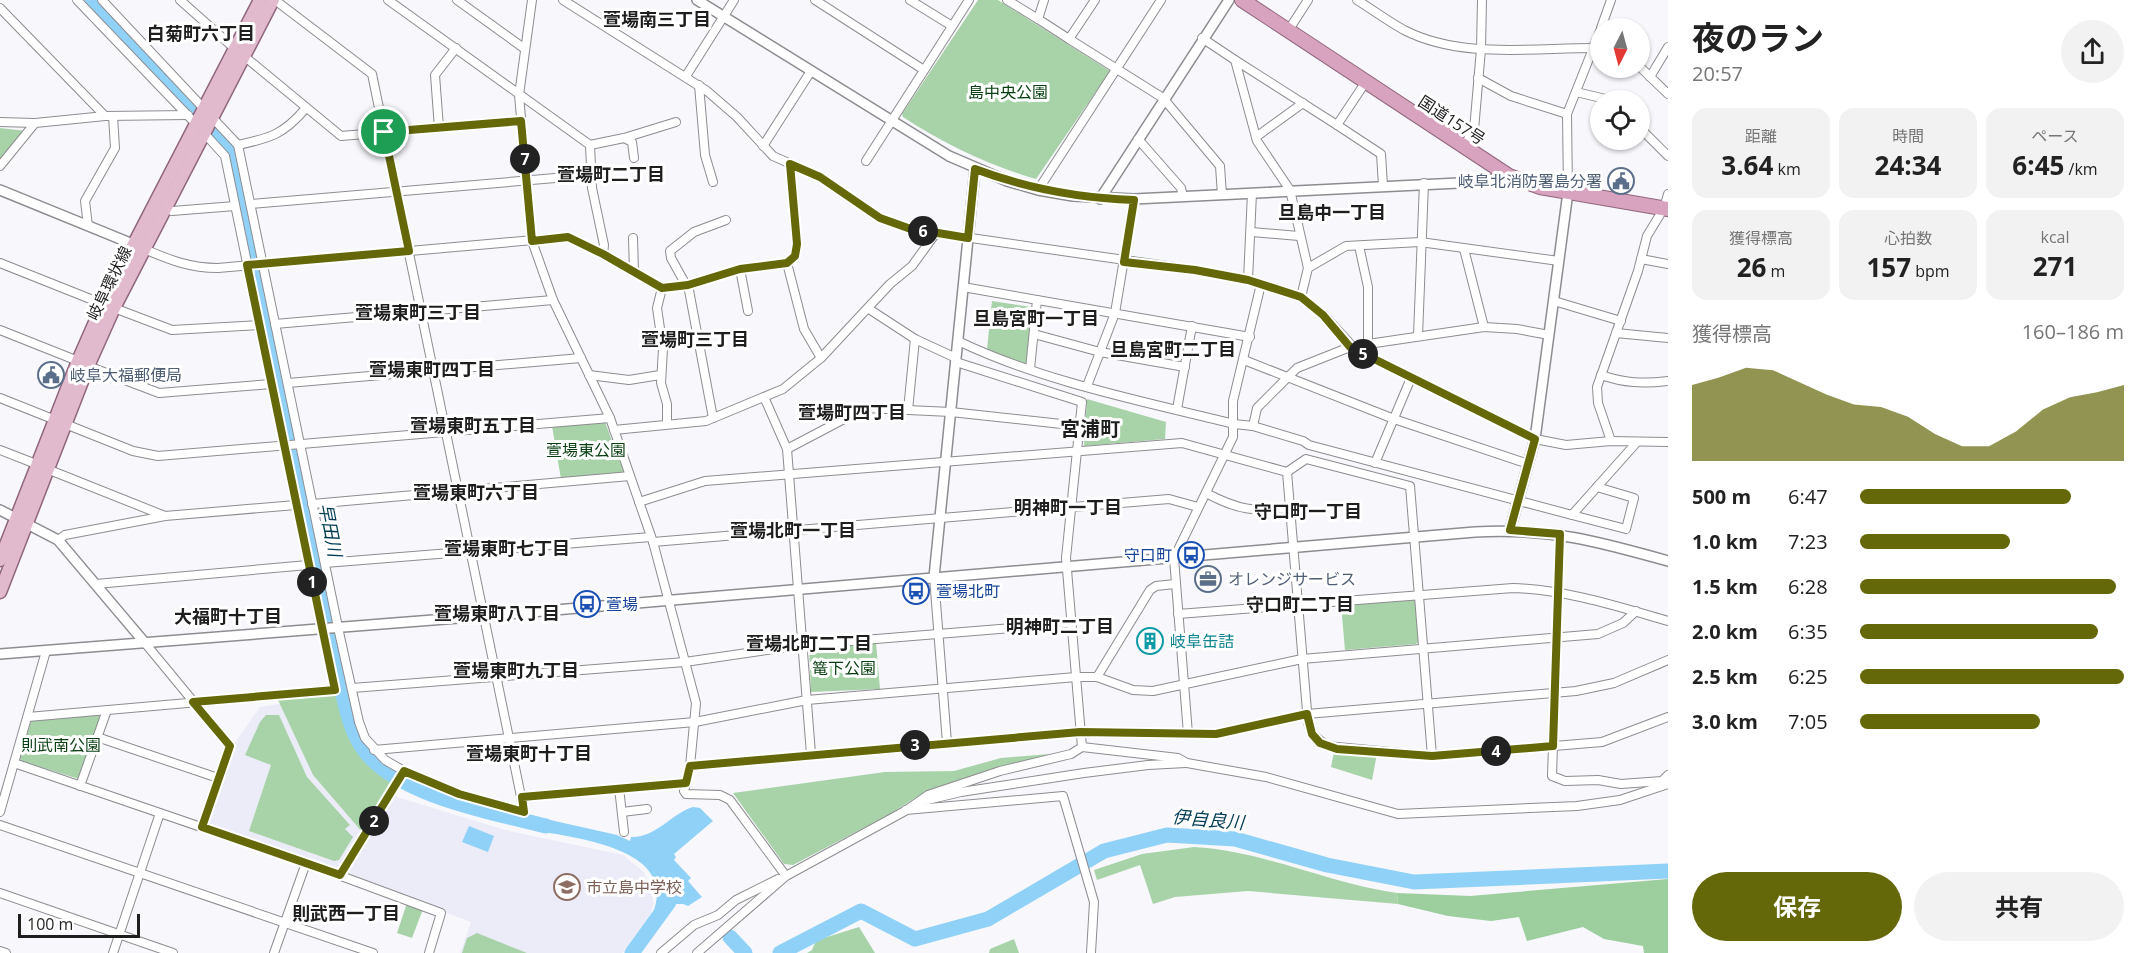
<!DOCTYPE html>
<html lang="ja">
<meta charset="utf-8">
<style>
body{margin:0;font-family:"Open Sans","Noto Sans JP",sans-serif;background:#f2f2f2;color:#222;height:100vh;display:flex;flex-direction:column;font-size:22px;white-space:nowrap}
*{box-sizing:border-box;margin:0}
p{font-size:20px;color:#767676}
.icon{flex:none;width:33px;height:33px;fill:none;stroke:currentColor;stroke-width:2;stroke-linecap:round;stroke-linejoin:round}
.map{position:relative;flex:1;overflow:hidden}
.sheet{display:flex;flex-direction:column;background:#fff;width:480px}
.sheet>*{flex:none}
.needle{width:39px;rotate:186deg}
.tools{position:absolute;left:1590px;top:18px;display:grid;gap:12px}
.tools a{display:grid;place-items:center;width:60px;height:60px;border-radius:50%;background:#fff;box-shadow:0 2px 4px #0004;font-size:30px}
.scale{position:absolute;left:18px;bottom:15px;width:122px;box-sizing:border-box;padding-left:6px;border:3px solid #1e1e1f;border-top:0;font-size:16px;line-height:21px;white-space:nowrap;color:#1e1e1f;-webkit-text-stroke:4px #fff;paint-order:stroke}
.pin{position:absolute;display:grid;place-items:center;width:51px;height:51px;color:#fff;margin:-26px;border:3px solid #fff;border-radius:50%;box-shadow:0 2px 6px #0007}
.km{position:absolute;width:30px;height:30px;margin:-15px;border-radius:50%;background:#222;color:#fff;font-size:16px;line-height:30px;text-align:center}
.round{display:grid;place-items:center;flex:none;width:63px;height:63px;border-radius:32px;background:#f2f2f2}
.overview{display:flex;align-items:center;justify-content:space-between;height:102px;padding:0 24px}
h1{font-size:33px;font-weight:700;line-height:45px}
.stats{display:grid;grid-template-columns:repeat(3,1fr);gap:9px;height:102px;padding:6px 24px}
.stats div{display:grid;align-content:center;border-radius:15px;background:#f2f2f2;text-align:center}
.stats b{font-size:26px;font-weight:700}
.stats small{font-size:16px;font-weight:400}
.stats p{font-size:16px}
.chart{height:168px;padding:12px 24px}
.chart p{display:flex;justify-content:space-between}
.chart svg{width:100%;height:108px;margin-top:6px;fill:#646808;opacity:.7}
.primary-button{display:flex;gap:12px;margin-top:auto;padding:12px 24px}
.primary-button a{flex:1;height:69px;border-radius:36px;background:#646808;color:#fff;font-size:24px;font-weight:700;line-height:69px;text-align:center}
.primary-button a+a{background:#f2f2f2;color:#222}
ul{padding:0 24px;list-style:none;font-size:20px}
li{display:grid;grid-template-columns:96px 72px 1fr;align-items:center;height:45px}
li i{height:15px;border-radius:8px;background:#646808}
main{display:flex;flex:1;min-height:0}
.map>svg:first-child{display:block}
.built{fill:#ebecf8}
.green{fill:#a8d3a8}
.forest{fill:#9dce9e}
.water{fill:#90d2f7}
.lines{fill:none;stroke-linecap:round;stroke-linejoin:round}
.river{stroke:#90d2f7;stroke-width:15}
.minor-casing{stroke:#8d8d91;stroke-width:10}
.tertiary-casing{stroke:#8d8d91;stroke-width:12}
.primary-casing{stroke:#90667c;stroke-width:15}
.trunk-casing{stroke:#90667c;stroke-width:16}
.minor{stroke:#fff;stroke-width:8}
.tertiary{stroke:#fff;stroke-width:9}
.primary{stroke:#e2bace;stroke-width:12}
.trunk{stroke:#d8a3be;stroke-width:14}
.route-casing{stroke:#fff;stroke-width:12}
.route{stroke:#646808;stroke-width:8}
.labels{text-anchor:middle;stroke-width:6;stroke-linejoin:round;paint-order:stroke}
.park-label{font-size:16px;fill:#073d10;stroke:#fff}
.street-label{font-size:16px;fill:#1e1e1f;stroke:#fff}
.service-label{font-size:16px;fill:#4e5e75;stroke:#fff;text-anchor:start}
.transit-label{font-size:16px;fill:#164399;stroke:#fff;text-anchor:start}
.culture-label{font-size:16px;fill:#0d838f;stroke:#fff;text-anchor:start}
.education-label{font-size:16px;fill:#785e54;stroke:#fff;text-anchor:start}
.neighbourhood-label{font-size:18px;font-weight:bold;fill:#1e1e1f;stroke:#fff}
.water-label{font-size:18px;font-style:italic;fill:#013c54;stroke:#fff}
.quarter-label{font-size:20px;font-weight:bold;fill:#1e1e1f;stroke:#fff}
</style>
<main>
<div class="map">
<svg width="1668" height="953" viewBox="0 0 1668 953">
<rect width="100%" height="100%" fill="#f7f7fc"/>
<g class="built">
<path d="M280,704L313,775L363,833L341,868L336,871L208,827L234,744L260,707Z"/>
<path d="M394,796L505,830L623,855L644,872L654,903L651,913L622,953H460L471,922L347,875L346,871Z"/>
</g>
<g class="green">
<path d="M978,0H998L1110,71L1036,179C988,165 946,145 903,117L902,114Z"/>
<path d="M0,128L26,131L0,165Z"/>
<path d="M992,301L1037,308L1029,366L987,349Z"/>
<path d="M1087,399L1166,422L1165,439L1084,446Z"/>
<path d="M605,422L624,473L561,479L552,426Z"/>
<path d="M1413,598L1415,600L1419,641L1416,644L1345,650L1341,604Z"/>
<path d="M876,643L880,689L811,692L809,648Z"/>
<path d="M338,695C346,737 356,759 394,782L363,833L313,775L278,700Z"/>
<path d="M97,714L100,717L79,779L21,761L20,758L31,721Z"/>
<path d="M266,715H279L307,777L350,825L345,829L353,837L339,860L334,861L249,831L271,765L245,755L260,722Z"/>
<path d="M1334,752L1377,754L1372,780L1331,767Z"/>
<path d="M1050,754L926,791L890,814L793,865L784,864L733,793L885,772L954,771L1001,758Z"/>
<path d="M1194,847C1264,851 1328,883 1397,893L1398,904L1248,891L1175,897L1153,904L1140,865L1097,880L1094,870L1142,854Z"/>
<path d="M407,903L423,909L412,938L397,933Z"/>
<path d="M859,927L875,953H807L812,950L818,936L824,938Z"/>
<path d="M477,933L527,953H462L467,938Z"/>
<path d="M1014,939L1019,953H989L990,949Z"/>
</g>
<path class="forest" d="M1668,879V953H1644L1643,946L1604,939L1583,927L1527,941L1519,917L1491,921L1448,916L1398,904L1397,893L1470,896Z"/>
<g class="water">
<path d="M693,807L700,808L713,821L674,854L676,857L674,860L691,878L688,881L702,897L688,906L683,904H673L660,921L652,916C682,846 571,838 528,829V815L617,835L630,841L631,837C656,838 672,813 693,807Z"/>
<path d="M469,826L494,836L488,852L462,842Z"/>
</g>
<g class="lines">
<g class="river">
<path d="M92,0L233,147L341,686C346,708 350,729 362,747C393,795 494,813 546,826"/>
<path d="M730,937L745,953"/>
<path d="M632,953L669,902"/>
<path d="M780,953L861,911L915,939L988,919L1104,851L1167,835L1235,839L1327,865L1414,882L1668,871"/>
</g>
<defs>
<g id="minor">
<path d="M77,0L195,123"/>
<path d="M102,0L238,145L339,632L359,722L365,738L385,760L404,771L459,794L524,811L372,74L275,0"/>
<path d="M180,0L234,48"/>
<path d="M388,0L590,145L592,188L604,245L603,254"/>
<path d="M457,0L525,49"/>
<path d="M532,0L519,95L532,241L553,300L610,418L653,542L696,703L690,766L684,791L686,794L720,795L730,800L786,876"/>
<path d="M563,0L707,91L737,117L773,156L820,177L881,218L908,228L936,233L1195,270L1248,280L1285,291L1301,297L1324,315L1355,349L1535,439L1566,445L1611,441L1668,442"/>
<path d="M815,0L924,70"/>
<path d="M910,0L952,26"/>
<path d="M1007,0L1038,19"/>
<path d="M1044,0L1038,19L1069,39"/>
<path d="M1095,0L1069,39L1163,98L1220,166L1222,195"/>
<path d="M1357,0C1373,10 1388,21 1404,30C1460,59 1532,48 1594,48"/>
<path d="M0,8L105,116L188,115"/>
<path d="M1601,28L1611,0"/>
<path d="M1288,31L1308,0"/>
<path d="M1202,38L1235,60"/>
<path d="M244,56L341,136L521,121"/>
<path d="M1640,67L1668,94"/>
<path d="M686,76L734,0"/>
<path d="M1650,77L1668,47"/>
<path d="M1478,78L1511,96L1567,114"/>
<path d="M1365,83L1337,125L1381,154L1383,186"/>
<path d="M699,85L705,155L713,182"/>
<path d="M1576,92L1610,100"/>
<path d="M0,122L35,123"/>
<path d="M439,128L435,75L456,48"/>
<path d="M1640,128L1668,156"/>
<path d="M1256,137L1303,103"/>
<path d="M624,138L632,142L634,158"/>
<path d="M1138,139L1181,188L1183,197"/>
<path d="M238,145C271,138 284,134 306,108"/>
<path d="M590,145L624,138L676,122"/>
<path d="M763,146L811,71"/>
<path d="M1463,147L1474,130L1481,49L1482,0"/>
<path d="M866,161L969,0"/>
<path d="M0,166L35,123L105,116"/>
<path d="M1038,190L1161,0"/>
<path d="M1568,192L1567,114L1600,31"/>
<path d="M251,204L591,175"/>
<path d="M165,208L172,211L235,206"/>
<path d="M88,226L85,201L115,148L113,116"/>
<path d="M1252,232L1299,236"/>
<path d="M633,238L634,272"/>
<path d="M1359,246L1368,287V344"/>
<path d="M144,249C170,260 190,268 218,268L568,237L603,254L662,288L688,285L740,269L787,263L795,256L797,244L790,164"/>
<path d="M1464,249L1484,327"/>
<path d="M1641,259L1668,264"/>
<path d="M0,263L103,304"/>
<path d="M787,263L804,329L821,358"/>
<path d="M1308,268L1346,246L1420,242L1559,261"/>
<path d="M740,269L748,311"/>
<path d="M1248,280L1252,193"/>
<path d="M686,285L671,258L670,251L694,232L726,220"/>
<path d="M688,285L713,418"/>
<path d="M963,287L1250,337"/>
<path d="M662,288L657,308L663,349L661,383L667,404V423"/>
<path d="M1301,297L1308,268L1290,190L1257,141L1235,60L1337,125"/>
<path d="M1554,301L1621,321"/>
<path d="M114,308L172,330L259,325"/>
<path d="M869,309L915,339"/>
<path d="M275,324L553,300"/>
<path d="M0,330L78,361"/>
<path d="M1616,333L1668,338"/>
<path d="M1034,334L1100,352L1185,367"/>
<path d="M1418,336L1424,183"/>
<path d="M958,341C1044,382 1142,401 1234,424L1253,426L1303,441L1309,445L1572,515L1637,442"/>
<path d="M1355,349L1368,344L1484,327L1517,329L1549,335"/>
<path d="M1244,360L1394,419L1528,464"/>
<path d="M88,366L159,393L271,384"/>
<path d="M1030,369L1037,300"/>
<path d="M589,375L629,380L660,375"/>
<path d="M1601,375C1624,383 1643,384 1668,381"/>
<path d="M288,383L581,358"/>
<path d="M1087,386L1115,313L1134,199"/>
<path d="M764,397L787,449L811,754"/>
<path d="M0,398L133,451L158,456L610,418"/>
<path d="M1177,409L1192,326"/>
<path d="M908,410L915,339L956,358"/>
<path d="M1253,426L1257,408L1297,368L1350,347"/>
<path d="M614,430L706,421L783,389L821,358L890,284L912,266L936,233"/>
<path d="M1611,441L1598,403L1597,387L1638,271L1647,236L1664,208L1668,194"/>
<path d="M787,449L865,408L951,412L1080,426"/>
<path d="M0,450L36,464"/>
<path d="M1375,463L1411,378"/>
<path d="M47,469L165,516"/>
<path d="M1287,472L1306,459L1410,486L1432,756"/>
<path d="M1206,493C1240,511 1252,511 1290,508"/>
<path d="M639,502L705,481L1182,443L1287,472L1308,723L1312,734L1327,746L1432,756L1602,742L1668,717"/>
<path d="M312,504L630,476"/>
<path d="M1572,515L1626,529L1634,498L1597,487"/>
<path d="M1560,533L1552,776L1565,781L1598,780L1621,784L1662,781L1668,775"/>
<path d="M58,540L65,535L165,516L296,505"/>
<path d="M653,542L1169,499L1198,507"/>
<path d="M325,563L651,537"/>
<path d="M934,577L947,743"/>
<path d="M96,584L308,565"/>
<path d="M1178,614L1513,588C1567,590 1616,606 1668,621"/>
<path d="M145,643L230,746L202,827"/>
<path d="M1097,677L1150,590L1156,586L1175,584"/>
<path d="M352,688L685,662L802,645L1072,623"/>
<path d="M28,717L335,690L225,156L204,133"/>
<path d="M1188,734L1174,558L1233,437V401L1261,284"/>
<path d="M97,737L218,778"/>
<path d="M1082,747L1178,758L1187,763L1266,777L1398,814L1577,806L1620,800L1668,784"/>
<path d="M374,750L695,722L807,700L1076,677H1097L1133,690L1153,691L1302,659L1598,634L1623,623L1636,611"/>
<path d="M14,763L306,863L441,913L429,953"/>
<path d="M690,766L1080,732L1216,734L1307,714L1576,691L1614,683L1668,660"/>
<path d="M80,786L107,710"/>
<path d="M619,788L624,832"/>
<path d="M522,797L686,783"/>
<path d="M919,802L961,792L1084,773L1148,765L1186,763"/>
<path d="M906,810L1063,796L1094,902L1091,953"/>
<path d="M0,812L46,651"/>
<path d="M622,812L647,809"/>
<path d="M0,825L373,953"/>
<path d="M340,875L404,771"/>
<path d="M0,893L173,953"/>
<path d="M0,951L6,953"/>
<path d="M113,953L160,813"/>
<path d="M274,953L306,863"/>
<path d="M661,953L694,925L718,915L736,900L778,879"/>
<path d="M697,953L786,876L905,811L928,795L1000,771L1071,754L1082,747L1066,558L1082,402L956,362"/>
</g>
<g id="tertiary">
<path d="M697,0L949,156L1007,181L1038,190L1073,196L1134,199L1479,182L1509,176"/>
<path d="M0,190L140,247"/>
<path d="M1100,199L1229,0"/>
<path d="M0,510L58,540L145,643"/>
<path d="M1510,530L1535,439L1568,192"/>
<path d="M934,577L975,169"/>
<path d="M0,654L484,616L1475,532C1550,528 1597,541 1668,561"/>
</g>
<g id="primary">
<path d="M0,560L78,361L103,304L260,0"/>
<path d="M0,592L88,366L114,308L273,0"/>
</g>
<path id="trunk" d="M1242,0L1509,176L1540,187L1668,209"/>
</defs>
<use href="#minor" class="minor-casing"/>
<use href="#tertiary" class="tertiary-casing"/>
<use href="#primary" class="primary-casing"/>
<use href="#trunk" class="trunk-casing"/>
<use href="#minor" class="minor"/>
<use href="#tertiary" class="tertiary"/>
<use href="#primary" class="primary"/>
<use href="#trunk" class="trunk"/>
</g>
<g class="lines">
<defs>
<path id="route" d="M521,121L532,241L568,237L603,254L662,288L688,285L740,269L787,263L795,256L797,244L790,164L820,177L880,218L908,228L968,238L975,169C1028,189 1078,198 1134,200L1124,262L1195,270L1248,280L1301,297L1323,315L1350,347L1535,439L1510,530L1560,534L1553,746L1432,756L1337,749L1320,743L1312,734L1307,714L1216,734L1080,732L690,766L686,783L522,797L524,812L459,794L404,771L340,875L202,827L230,746L193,702L335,690L247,265L409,251L384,132Z"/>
</defs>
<use href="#route" class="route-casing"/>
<use href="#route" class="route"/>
</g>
<defs>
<symbol id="civic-ring" viewBox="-11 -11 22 22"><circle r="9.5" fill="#fff" stroke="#5c6f8a" stroke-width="1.5"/><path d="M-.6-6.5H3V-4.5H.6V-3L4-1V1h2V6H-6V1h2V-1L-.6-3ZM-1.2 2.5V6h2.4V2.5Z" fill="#5c6f8a"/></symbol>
<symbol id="bus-ring" viewBox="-11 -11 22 22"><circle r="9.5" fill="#fff" stroke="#1a4fb4" stroke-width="1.5"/><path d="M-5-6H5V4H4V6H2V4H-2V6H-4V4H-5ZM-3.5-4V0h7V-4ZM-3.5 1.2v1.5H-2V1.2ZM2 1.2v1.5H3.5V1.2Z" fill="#1a4fb4"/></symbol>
<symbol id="office-ring" viewBox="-11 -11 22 22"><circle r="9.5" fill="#fff" stroke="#5c6f8a" stroke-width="1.5"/><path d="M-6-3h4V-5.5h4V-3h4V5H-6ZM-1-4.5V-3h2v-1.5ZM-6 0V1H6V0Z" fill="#5c6f8a"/></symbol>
<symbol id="building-ring" viewBox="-11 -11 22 22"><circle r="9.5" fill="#fff" stroke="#0f9aa8" stroke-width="1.5"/><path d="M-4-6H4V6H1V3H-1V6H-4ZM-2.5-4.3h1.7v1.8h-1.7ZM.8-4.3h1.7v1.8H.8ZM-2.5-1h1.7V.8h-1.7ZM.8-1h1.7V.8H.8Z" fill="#0f9aa8"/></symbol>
<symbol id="school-ring" viewBox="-11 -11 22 22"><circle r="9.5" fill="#fff" stroke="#8d6e63" stroke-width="1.5"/><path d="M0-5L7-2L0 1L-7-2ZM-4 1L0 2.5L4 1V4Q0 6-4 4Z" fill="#8d6e63"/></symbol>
</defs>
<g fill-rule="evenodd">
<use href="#civic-ring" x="1606" y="166" width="30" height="30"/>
<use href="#civic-ring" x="36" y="360" width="30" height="30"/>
<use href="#bus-ring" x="1176" y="540" width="30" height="30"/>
<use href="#office-ring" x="1193" y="564" width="30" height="30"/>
<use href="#bus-ring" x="901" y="576" width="30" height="30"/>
<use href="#bus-ring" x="572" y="589" width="30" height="30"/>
<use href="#building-ring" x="1135" y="626" width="30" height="30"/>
<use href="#school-ring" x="552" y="872" width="30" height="30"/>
</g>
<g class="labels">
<g class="park-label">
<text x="1008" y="98">島中央公園</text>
<text x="586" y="456">萱場東公園</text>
<text x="844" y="674">篭下公園</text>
<text x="61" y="751">則武南公園</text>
</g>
<g class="street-label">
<text transform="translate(1452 120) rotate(33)" y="6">国道157号</text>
<text transform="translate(109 283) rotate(-64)" y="6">岐阜環状線</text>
</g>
<g class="service-label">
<text x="1602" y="187" text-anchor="end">岐阜北消防署島分署</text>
<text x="70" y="381">岐阜大福郵便局</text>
<text x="1228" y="585">オレンジサービス</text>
</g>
<g class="transit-label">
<text x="1172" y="561" text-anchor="end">守口町</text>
<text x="936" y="597">萱場北町</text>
<text x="606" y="610">萱場</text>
</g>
<g class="culture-label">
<text x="1170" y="647">岐阜缶詰</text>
</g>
<g class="education-label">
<text x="586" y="893">市立島中学校</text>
</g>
<g class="neighbourhood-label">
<text x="657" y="26">萱場南三丁目</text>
<text x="201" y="40">白菊町六丁目</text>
<text x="611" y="181">萱場町二丁目</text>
<text x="1332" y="219">旦島中一丁目</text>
<text x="418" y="319">萱場東町三丁目</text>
<text x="1036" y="325">旦島宮町一丁目</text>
<text x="695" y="346">萱場町三丁目</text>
<text x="1173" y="356">旦島宮町二丁目</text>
<text x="432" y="376">萱場東町四丁目</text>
<text x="852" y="419">萱場町四丁目</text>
<text x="473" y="432">萱場東町五丁目</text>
<text x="476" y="499">萱場東町六丁目</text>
<text x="1068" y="514">明神町一丁目</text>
<text x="1308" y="518">守口町一丁目</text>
<text x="793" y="537">萱場北町一丁目</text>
<text x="507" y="555">萱場東町七丁目</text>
<text x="1300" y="611">守口町二丁目</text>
<text x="497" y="620">萱場東町八丁目</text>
<text x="228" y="623">大福町十丁目</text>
<text x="1060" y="633">明神町二丁目</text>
<text x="809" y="650">萱場北町二丁目</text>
<text x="516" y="677">萱場東町九丁目</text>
<text x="529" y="760">萱場東町十丁目</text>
<text x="346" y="920">則武西一丁目</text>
</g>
<g class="water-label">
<text transform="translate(330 530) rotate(79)" y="6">早田川</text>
<text transform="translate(1208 820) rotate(5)" y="6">伊自良川</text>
</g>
<g class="quarter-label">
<text x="1090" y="436">宮浦町</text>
</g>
</g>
</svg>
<div class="tools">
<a><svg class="needle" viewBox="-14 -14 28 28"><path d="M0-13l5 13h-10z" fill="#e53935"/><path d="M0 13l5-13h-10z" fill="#767676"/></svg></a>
<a><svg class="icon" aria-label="locate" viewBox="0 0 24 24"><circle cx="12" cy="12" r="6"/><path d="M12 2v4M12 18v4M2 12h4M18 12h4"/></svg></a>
</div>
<div class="scale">100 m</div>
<div class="pin" style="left:384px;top:132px;background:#1e9e55"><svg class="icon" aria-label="arrive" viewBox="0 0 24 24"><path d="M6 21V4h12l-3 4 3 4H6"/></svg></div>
<b class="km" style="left:312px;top:582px">1</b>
<b class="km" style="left:374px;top:821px">2</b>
<b class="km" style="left:915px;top:745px">3</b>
<b class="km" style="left:1496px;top:751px">4</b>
<b class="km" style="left:1363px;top:354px">5</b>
<b class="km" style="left:923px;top:231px">6</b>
<b class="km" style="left:525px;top:159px">7</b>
</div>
<section class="sheet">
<div class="overview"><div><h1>夜のラン</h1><p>20:57</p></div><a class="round"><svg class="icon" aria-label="share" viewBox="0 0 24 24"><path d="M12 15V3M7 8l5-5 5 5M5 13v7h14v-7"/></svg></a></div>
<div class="stats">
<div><p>距離</p><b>3.64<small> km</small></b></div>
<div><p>時間</p><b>24:34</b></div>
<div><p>ペース</p><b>6:45<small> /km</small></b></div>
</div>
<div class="stats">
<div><p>獲得標高</p><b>26<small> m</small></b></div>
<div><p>心拍数</p><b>157<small> bpm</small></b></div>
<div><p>kcal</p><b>271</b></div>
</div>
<div class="chart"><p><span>獲得標高</span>160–186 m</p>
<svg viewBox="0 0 160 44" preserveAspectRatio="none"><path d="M0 44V13L10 10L20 6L30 7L40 12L50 17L60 21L70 22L80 26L90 33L100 38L110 38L120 32L130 23L140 18L150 16L160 13V44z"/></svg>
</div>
<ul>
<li><b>500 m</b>6:47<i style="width:80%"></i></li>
<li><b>1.0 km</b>7:23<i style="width:57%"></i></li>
<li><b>1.5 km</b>6:28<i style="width:97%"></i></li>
<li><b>2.0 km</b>6:35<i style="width:90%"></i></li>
<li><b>2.5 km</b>6:25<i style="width:100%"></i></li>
<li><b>3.0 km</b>7:05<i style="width:68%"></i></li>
</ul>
<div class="primary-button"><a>保存</a><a>共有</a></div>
</section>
</main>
